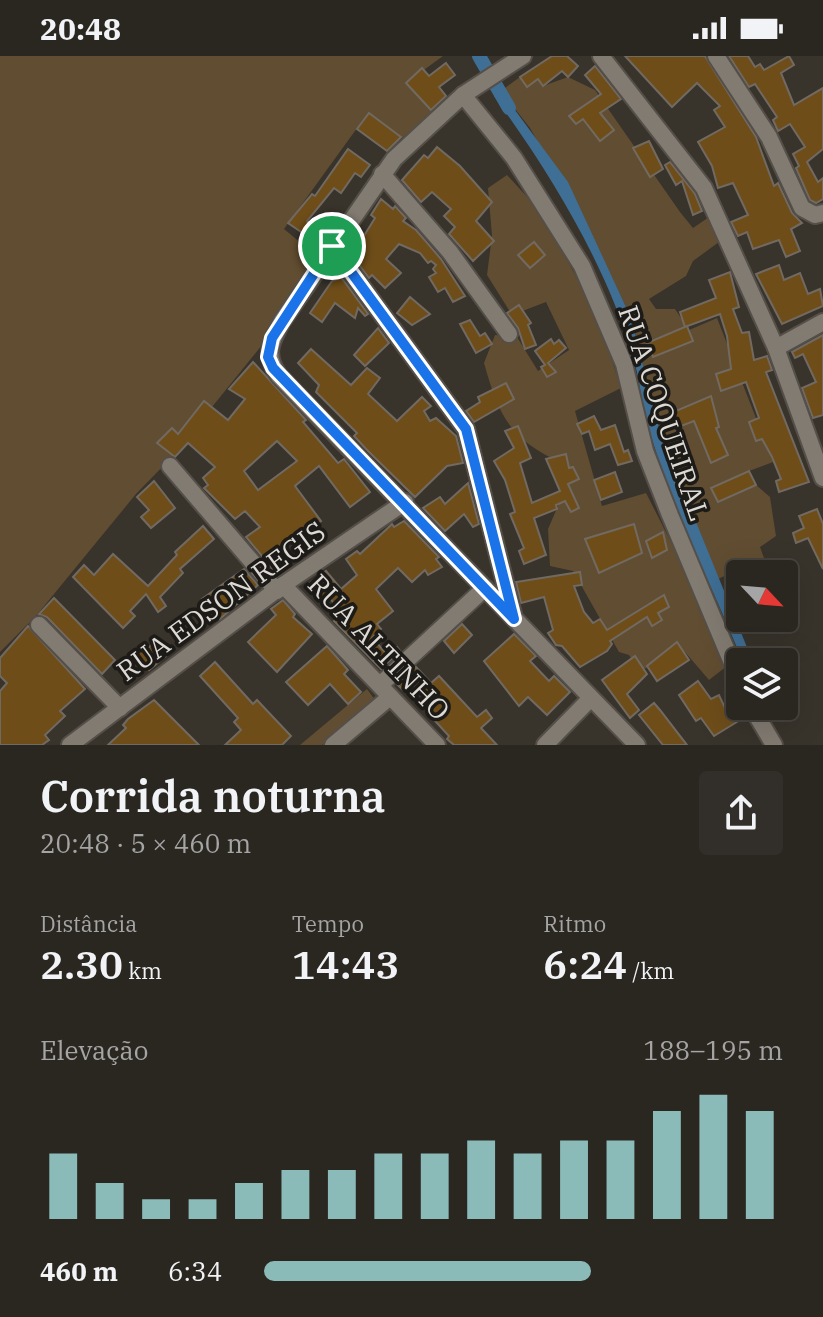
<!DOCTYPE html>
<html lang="pt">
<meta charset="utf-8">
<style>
body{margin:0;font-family:"IBM Plex Serif",serif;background:#322e29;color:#f1f3f6;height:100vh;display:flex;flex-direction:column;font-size:30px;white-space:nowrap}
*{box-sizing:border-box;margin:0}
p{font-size:26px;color:#a5a5a5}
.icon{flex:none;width:44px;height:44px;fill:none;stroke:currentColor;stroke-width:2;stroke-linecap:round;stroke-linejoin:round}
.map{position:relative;height:689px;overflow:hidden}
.side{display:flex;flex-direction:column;background:#2a2620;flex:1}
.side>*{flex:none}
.needle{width:52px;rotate:116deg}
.controls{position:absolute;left:726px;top:504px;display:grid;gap:16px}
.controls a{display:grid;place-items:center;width:72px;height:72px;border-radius:8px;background:#2a2620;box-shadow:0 8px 32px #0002,0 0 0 2px #46433e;font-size:40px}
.pin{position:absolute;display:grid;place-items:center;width:68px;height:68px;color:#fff;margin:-34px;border:4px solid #fff;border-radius:50%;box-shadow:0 2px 8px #0007}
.round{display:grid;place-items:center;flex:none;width:84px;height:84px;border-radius:8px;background:#322e29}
.headline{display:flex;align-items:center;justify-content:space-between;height:136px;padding:0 40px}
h1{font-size:44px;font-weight:600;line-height:60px}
.figures{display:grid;grid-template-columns:repeat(3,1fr);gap:12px;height:136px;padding:8px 40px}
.figures div{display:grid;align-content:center}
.figures b{font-size:40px;font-weight:600}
.figures small{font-size:22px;font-weight:400}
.figures p{font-size:22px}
.chart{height:224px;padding:16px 40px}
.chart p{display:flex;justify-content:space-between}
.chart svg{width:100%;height:144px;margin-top:8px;stroke:#8bbbb9;stroke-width:6}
ul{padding:0 40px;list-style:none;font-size:26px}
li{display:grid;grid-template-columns:128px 96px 1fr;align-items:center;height:60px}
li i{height:20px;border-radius:10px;background:#8bbbb9}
.status{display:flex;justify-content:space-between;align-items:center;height:56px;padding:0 40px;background:#2a2620;direction:ltr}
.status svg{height:22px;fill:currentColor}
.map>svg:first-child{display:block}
.green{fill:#614d31}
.water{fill:#3f6f95}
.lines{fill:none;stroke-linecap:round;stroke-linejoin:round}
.canal{stroke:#3f6f95;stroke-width:14}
.building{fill:#6e4d19;stroke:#716a62;stroke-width:2;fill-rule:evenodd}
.minor-casing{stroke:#554f49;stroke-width:20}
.minor{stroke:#827b72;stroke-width:16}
.route-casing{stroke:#fff;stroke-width:16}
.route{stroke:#1a73e8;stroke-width:10}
.labels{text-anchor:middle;stroke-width:7;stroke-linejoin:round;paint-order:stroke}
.street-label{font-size:28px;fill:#ddd9d4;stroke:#1d1b17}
</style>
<div class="status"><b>20:48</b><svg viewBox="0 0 49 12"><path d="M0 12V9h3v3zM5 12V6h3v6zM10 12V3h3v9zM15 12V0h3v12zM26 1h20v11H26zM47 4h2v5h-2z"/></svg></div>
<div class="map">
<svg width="823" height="689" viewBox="0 0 823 689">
<rect width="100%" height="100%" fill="#38332b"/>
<g class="green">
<path d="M0,0H443L406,27L433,57L402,82L368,57L284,173L318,201L266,284L170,403L136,438L36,560L0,596Z"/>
<path d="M520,21L526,30L538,24L543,30L568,21L595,34L680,156L693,172L709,161L719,186L693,205L686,220L649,243L656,253H675L689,274L717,262L773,406L749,415L756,429L770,441L776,480L760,491L764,502L718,523L661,380L631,262L599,195L530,72L501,35Z"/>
<path d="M507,119L541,156L598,261L621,332L575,355L602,450L646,437L693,529L727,610L709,624L685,596L639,615L629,599L619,596L573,515L550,510L548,473L567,429L566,409C511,384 500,364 484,307L495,279L517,281L538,315L569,294L546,246L512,259L487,219L492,180L488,132Z"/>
<path d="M367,633L375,644L322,689H300Z"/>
</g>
<path class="water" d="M501,35L568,126L631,262L661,380L753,606H743C712,530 673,453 649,374C641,349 640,322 632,297C604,205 550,117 494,40Z"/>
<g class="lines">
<path class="canal" d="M479,0L509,52"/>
</g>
<g class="building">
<path d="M552,0H567L578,10L568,21L562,15L543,30L538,23L527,31L520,21Z"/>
<path d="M625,0H705L756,81L774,130L778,127L792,157L802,167L791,173L800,195L786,201L779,184L753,193L747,176L738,180L731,166L748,159L733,127L718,132L712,110L698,86L725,71L714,54L720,50L697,27L672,51Z"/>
<path d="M729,0H748L755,11L760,8L764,14L789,0L794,9L781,17L794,49L823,32V93L807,106L818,126L823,122V143L816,147L810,144L796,112L799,110L793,98L805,91L790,68L778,75L773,64L777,61L755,28L749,31Z"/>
<path d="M446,7L455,19L439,31L446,40L431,54L406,27L422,12L429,20Z"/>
<path d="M595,10L621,43L600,57L614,74L600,85L583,63L576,68L569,60L601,38L585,19Z"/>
<path d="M369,57L401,81L387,95L357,73Z"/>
<path d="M649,85L663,113L650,121L633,92Z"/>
<path d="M437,91L460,110L492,146L476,165L494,185L473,205L449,178L455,171L444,160L451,153L432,136L421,146L402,124L424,99L428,102Z"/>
<path d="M348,93L370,109L361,121L355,117L341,137L334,132L307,165L310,170L304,178L288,167L312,138L315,140Z"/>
<path d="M670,106L695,138L702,155L693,159L682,125L676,129L665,109Z"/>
<path d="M381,143L393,153L395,150L406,162L403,165L416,174L441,203L465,240L453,246L445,232L438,236L429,221L436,217L433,213L436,209L431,205L428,207L420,197L399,188L386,203L401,217L385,232L372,219L369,222L357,206L364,198L353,191V187L357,180L362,183L375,162L371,159Z"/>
<path d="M534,186L545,199L530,212L518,199Z"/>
<path d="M779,209L784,224L800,217L808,238L820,233L823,250L782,268L756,218Z"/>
<path d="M730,216L739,251L733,253L742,277L749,276L754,304L767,300L772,314L766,316L809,426L779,436L776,425L781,423L772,401L762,383L756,385L749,366L759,362L746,326L721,335L716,318L731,313L727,280L720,258L685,271L680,256L716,242L709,224Z"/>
<path d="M341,221L368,258L365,260L358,252L355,262L335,247L322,266L310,257L332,225Z"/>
<path d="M410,241L430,258L412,269L397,257Z"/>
<path d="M519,249L531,267L528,269L536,289L525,293L518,272L507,257Z"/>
<path d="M470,264L480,280L485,277L492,288L476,297L460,268Z"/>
<path d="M687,270L693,285L653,301L647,287Z"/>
<path d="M378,272L389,287L365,310L354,299Z"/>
<path d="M823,279V359L813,362L802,332L816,326L803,298L795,302L792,296Z"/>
<path d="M551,283L554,288L559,284L566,292L548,307L556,316L547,321L541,311L545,309L535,295Z"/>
<path d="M311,293L351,329L367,312L380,322L368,338L397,365L422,341L431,350L424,355L430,365L436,362L456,380L463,407L447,410L415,441L367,394L354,380L357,377L316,336L319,329L298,307Z"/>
<path d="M253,306L306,364L303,366L338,407L344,403L370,436L350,451L319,410L295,430L321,465L276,496L286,511L277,518L246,481L260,471L245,455L235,463L204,432L208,429L203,422L215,411L188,387L175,401L157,387L172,372L178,378L204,345L228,364L245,343L229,333ZM277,385L297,405L258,434L244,415Z"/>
<path d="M506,327L514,343L474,366L466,355L480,346L478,341Z"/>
<path d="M711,340L719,371L716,372L728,399L711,407L694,365L676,372L671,357Z"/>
<path d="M594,360L601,374L615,369L624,396L628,394L632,405L618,409L610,388L595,394L589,375L582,378L577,368Z"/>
<path d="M518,370L531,402L520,407L532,447L560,435L546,403L566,398L569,412L573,411L579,423L568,428L579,452L571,456L565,445L556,449L557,453L534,462L546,499L524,508L519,495L524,492L510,458L515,456L505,424L494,405L514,392L505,375Z"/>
<path d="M749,415L756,429L718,446L711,432Z"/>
<path d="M615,416L622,436L601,444L594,424Z"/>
<path d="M154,425L175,452L151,472L141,461L149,454L137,441Z"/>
<path d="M468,427L479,468L473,471L464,458L445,475L423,452L440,441L445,448Z"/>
<path d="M817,453L823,468V513L808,482L796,487L793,477L804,472L799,460Z"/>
<path d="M404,465L439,501L436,503L442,511L428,519L425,514L412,526L398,512L376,533L393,555L377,568L381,573L372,582L388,599L397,591L400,595L381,613L334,565L342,558L329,541L323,545L309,528L326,515L341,533L357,519L346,503L357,495L360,498L392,468L394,471Z"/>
<path d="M634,468L642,497L599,517L585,483Z"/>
<path d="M203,470L214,483L180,513L183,517L160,541L166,550L158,556L146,538L130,555L135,560L123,572L73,521L84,509L94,519L113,498L148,530L177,499L175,496Z"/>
<path d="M663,476L667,494L652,502L646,485Z"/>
<path d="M244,513L258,529L220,563L202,543Z"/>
<path d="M580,516L582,529L574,530L584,556L593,567L600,563L607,574L664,539L669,551L658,557L662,564L652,570L647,561L610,585L612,588L607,595L580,611L562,590L556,589L548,577L553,574L544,541L521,547L516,526Z"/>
<path d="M54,542L115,604L102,618L47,561L39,558Z"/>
<path d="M283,544L295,558L293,561L312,578L277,616L248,586L276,559L271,553Z"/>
<path d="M462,568L472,579L454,597L444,585Z"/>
<path d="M28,570L85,633L60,655L65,660L45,679L49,684L42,689H0V635L7,627L0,620V602Z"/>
<path d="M514,578L536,600L530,605L549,625L554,620L570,636L547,659L528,641L519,650L484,605Z"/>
<path d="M157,583L171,596L149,614L134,596L145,587L148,592Z"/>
<path d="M677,586L689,604L657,625L647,610Z"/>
<path d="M327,590L348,614L344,618L361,636L348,648L330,628L308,649L286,626Z"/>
<path d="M635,600L647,618L627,638L639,654L630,662L602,624Z"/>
<path d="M215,606L253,648L257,644L291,680L282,689H225L241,674L234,666L238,662L200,620Z"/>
<path d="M416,611L431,627L439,620L477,661L486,654L492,662L481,672L497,689H454L447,683L449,680L426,655L432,650L411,626L403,634L397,628Z"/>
<path d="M698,625L711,643L719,639L725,652L735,645L745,661L714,680L701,662L696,665L679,639Z"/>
<path d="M154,644L199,689H108L126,672L123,669L128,663Z"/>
<path d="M654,647L660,654L687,689H663L639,659Z"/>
</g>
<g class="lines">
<defs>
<g id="minor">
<path d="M523,0L463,39L394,103L282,265C270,287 264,299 279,320L637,689"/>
<path d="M601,0L704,132L776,292L823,422"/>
<path d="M716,0L769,81L802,152L815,159L823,157"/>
<path d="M463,39L514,102L582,210L624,308L645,395L670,459L740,626"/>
<path d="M382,118L450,196L509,278"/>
<path d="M332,190L466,373L514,562"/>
<path d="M776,292L823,266"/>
<path d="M170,410L277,535"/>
<path d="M283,529L437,689"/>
<path d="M39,569L120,652"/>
<path d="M380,629L485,532"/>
<path d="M751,650L774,689"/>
<path d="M70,689L283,529L405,446"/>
<path d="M333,689L390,641"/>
<path d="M545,689L590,643"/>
</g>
</defs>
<use href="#minor" class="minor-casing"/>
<use href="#minor" class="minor"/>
</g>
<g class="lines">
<defs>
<path id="route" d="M332,190L466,373L514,563L273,312L268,301L272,282Z"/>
</defs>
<use href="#route" class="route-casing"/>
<use href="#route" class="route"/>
</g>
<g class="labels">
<g class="street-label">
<text transform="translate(664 357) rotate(71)" y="10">RUA COQUEIRAL</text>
<text transform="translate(221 545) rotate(-36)" y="10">RUA EDSON REGIS</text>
<text transform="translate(379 591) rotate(46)" y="10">RUA ALTINHO</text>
</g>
</g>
</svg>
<div class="controls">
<a><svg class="needle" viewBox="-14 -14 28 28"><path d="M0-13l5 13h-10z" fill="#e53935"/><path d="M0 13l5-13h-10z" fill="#a5a5a5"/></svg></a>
<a><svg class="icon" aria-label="layers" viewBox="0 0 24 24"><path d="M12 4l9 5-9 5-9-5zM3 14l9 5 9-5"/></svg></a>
</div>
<div class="pin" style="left:332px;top:190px;background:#1e9e55"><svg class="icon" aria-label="arrive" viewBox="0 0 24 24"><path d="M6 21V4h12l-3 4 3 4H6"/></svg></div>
</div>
<section class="side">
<div class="headline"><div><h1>Corrida noturna</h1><p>20:48 · 5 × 460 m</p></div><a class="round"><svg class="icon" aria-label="share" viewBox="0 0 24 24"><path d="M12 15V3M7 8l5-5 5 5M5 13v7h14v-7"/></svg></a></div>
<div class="figures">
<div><p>Distância</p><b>2.30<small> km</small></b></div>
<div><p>Tempo</p><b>14:43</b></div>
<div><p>Ritmo</p><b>6:24<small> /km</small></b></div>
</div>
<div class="chart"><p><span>Elevação</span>188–195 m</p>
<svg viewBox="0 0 160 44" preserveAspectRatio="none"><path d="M5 44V24M15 44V33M25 44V38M35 44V38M45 44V33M55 44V29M65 44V29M75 44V24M85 44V24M95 44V20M105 44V24M115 44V20M125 44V20M135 44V11M145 44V6M155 44V11"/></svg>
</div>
<ul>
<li><b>460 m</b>6:34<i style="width:63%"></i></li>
</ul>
</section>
